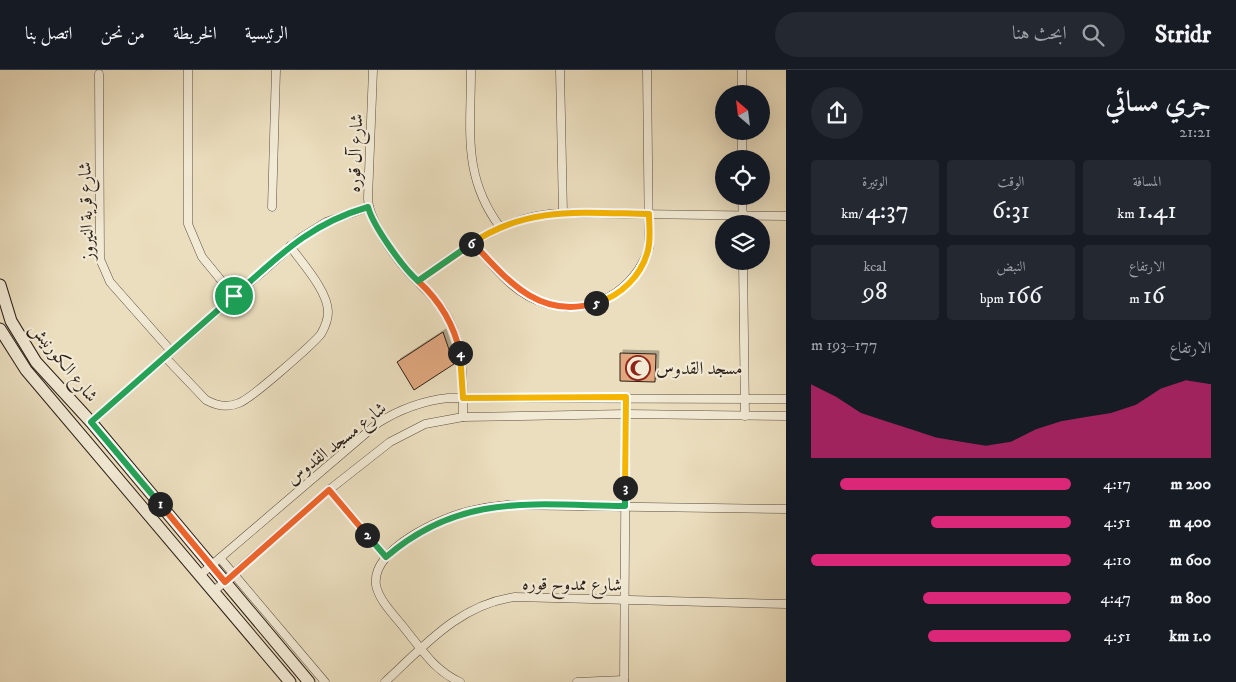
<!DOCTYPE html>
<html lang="ar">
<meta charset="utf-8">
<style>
body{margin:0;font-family:"IM FELL DW Pica",Amiri,serif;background:#242831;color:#f1f3f6;direction:rtl;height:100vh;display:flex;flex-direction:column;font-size:19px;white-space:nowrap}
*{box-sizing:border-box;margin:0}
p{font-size:16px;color:#9ea1a6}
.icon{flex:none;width:28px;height:28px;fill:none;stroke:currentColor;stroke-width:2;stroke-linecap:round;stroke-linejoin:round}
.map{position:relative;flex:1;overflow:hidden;direction:ltr}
.drawer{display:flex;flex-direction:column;background:#171b24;width:450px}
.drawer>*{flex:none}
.needle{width:32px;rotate:332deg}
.controls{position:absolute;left:715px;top:15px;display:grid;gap:10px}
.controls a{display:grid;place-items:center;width:55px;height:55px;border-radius:50%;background:#171b24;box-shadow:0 5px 20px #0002;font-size:25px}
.pin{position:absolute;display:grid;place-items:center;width:42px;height:42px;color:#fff;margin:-21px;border:2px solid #fff;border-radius:50%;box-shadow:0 1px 5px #0007}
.km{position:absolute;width:25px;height:25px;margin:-12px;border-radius:50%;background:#222;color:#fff;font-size:14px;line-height:25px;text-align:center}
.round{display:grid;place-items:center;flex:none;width:52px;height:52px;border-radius:26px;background:#242831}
.overview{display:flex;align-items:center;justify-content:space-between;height:85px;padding:0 25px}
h1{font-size:28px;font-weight:600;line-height:38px}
.figures{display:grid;grid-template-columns:repeat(3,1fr);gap:8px;height:85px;padding:5px 25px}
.figures div{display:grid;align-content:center;border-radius:5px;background:#242831;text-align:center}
.figures b{font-size:25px;font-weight:600}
.figures small{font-size:14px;font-weight:400}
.figures p{font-size:14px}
.chart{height:140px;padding:10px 25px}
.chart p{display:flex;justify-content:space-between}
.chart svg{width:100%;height:90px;margin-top:5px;fill:#db2777;opacity:.7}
ul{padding:0 25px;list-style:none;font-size:16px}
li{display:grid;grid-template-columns:80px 60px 1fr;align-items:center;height:38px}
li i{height:12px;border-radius:6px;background:#db2777}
header{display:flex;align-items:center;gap:30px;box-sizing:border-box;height:70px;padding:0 25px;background:#171b24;border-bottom:1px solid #363941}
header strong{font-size:24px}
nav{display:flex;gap:28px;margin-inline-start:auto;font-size:18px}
.search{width:350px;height:45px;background:#242831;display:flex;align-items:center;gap:12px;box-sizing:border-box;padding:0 18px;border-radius:28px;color:#9ea1a6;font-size:19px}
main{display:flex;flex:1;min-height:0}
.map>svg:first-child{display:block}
.building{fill:#e1a880;stroke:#2b1f18;filter:url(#shadow)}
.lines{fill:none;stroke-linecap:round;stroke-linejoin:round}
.street-casing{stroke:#5b4f42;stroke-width:9}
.secondary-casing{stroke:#2b1f18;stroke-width:13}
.street{stroke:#f2ead5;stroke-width:8}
.secondary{stroke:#f2ead5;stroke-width:11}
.split-1-casing{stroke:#fff;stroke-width:10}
.split-2-casing{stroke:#fff;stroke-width:10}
.split-3-casing{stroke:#fff;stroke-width:10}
.split-4-casing{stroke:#fff;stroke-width:10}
.split-5-casing{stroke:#fff;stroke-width:10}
.split-6-casing{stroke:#fff;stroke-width:10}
.split-7-casing{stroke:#fff;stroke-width:10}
.split-1{stroke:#22a559;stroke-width:6}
.split-2{stroke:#f0652b;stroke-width:6}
.split-3{stroke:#22a559;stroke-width:6}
.split-4{stroke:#f5b400;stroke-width:6}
.split-5{stroke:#f0652b;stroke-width:6}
.split-6{stroke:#f5b400;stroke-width:6}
.split-7{stroke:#22a559;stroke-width:6}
.labels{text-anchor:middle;stroke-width:4.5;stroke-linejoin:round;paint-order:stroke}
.street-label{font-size:18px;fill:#2b1f18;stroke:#f2ead5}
.poi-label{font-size:18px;fill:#2b1f18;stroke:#f2ead5;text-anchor:start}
</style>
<header>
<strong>Stridr</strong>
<div class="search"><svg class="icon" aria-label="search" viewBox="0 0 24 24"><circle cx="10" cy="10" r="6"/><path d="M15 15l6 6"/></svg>ابحث هنا</div>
<nav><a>الرئيسية</a><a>الخريطة</a><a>من نحن</a><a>اتصل بنا</a></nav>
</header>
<main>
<section class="drawer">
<div class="overview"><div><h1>جري مسائي</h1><p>21:21</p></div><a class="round"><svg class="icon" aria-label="share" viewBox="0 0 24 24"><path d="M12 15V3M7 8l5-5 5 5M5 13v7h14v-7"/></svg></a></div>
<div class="figures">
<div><p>المسافة</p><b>1.41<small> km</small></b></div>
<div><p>الوقت</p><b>6:31</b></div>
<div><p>الوتيرة</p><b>4:37<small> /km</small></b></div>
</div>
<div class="figures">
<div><p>الارتفاع</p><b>16<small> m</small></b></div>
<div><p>النبض</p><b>166<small> bpm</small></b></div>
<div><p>kcal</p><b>98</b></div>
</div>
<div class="chart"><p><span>الارتفاع</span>177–193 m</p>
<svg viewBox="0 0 160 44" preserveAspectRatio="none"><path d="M0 44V8L10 14L20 22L30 26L40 30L50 34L60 36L70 38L80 36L90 30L100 26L110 24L120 22L130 18L140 10L150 6L160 8V44z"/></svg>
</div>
<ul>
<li><b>200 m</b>4:17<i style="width:89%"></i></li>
<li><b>400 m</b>4:51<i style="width:54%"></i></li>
<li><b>600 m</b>4:10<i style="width:100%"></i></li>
<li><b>800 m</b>4:47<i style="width:57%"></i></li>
<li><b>1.0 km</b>4:51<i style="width:55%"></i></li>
</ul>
</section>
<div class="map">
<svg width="786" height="612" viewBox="0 0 786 612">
<defs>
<filter id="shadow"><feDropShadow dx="3" dy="-3" stdDeviation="0" flood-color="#0004"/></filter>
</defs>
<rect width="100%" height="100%" fill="#ebdebe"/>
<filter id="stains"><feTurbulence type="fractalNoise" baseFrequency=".004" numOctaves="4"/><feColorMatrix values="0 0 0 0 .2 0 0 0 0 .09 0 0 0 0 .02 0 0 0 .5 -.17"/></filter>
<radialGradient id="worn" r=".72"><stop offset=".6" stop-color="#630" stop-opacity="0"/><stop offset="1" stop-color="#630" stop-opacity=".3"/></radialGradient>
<g class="building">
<path d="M443,262L454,294L414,320L397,292Z"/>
<path d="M620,283L656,284L655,312L620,311Z"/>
</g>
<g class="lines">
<defs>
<g id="street">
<path d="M188,0V154L202,187L234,226"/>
<path d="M373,0L368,128C368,149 395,188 410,204C424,219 440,231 449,250C464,280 463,314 463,347"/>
<path d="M471,0C471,60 462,106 500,157"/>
<path d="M560,0L563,143"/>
<path d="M99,4L100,189L110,212L171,281"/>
<path d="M742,24V0"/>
<path d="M742,61V89"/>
<path d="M742,126L743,154"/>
<path d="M272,137L276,0"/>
<path d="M473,173C490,191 506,214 528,226C577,252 631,230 649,178L647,0"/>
<path d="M743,191L745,346"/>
<path d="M418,211C465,178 502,145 563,143L786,146"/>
<path d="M165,287L206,330C217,336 228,338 239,333C251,329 313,274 321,264C325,257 328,250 328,242C328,221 302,193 290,176"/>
<path d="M91,352L302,167L326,152L369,137"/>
<path d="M329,420L386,487"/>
<path d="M220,488L325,612"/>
<path d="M200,505L378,353C400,339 422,331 448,328L786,329"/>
<path d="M214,521L329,420L390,372L425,354L463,347L626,344L786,346"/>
<path d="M385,612C424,576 460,534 515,527L786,534"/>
<path d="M460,612C435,601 422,580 405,559C395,546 379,531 376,515C371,479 441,448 469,441C482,438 495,436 507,435L786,439"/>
<path d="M577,612L624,610"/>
<path d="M624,612L626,327"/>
</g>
<g id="secondary">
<path d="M0,215L11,251L36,292L91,352L309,612"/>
<path d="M0,259L26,300L290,612"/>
</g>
</defs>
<use href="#street" class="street-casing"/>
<use href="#secondary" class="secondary-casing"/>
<use href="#street" class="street"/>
<use href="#secondary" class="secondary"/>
</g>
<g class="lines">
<defs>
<path id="split-1" d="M160,434L91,352L234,226"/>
<path id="split-2" d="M160,434L225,512L329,420L367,465"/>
<path id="split-3" d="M367,465L386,487C461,422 534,435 625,436V418"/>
<path id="split-4" d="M460,283L463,328L626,327L625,418"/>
<path id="split-5" d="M460,283C454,254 440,231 418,211L473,173C507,210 539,250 596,233"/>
<path id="split-6" d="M471,174C527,135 585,143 649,144C649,155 651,169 648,180C642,205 621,226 596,233"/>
<path id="split-7" d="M234,226C279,186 309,154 368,137C373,156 403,198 418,211L471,174"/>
</defs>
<use href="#split-1" class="split-1-casing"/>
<use href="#split-2" class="split-2-casing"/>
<use href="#split-3" class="split-3-casing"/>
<use href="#split-4" class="split-4-casing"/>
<use href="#split-5" class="split-5-casing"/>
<use href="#split-6" class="split-6-casing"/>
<use href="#split-7" class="split-7-casing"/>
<use href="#split-1" class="split-1"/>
<use href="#split-2" class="split-2"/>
<use href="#split-3" class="split-3"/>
<use href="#split-4" class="split-4"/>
<use href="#split-5" class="split-5"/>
<use href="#split-6" class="split-6"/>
<use href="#split-7" class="split-7"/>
</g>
<defs>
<symbol id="mosque-ring" viewBox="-11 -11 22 22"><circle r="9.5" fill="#f2ead5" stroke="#8f2418" stroke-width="1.5"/><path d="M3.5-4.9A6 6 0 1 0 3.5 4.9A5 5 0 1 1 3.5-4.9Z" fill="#8f2418"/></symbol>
</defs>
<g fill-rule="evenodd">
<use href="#mosque-ring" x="624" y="284" width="28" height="28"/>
</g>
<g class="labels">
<g class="street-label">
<text transform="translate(355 83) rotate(-88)" y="6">شارع آل قوره</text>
<text transform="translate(86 141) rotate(-92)" y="6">شارع قرية النيروز</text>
<text transform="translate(64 292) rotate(51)" y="6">شارع الكورنيش</text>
<text transform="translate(336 373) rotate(-38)" y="6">شارع مسجد القدوس</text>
<text transform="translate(572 514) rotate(1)" y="6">شارع ممدوح قوره</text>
</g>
<g class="poi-label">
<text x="656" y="304">مسجد القدوس</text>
</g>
</g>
<rect width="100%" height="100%" filter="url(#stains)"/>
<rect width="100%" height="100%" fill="url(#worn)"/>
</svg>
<div class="controls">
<a><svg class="needle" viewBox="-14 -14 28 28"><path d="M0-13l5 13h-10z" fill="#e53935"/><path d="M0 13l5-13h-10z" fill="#9ea1a6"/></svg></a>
<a><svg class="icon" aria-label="locate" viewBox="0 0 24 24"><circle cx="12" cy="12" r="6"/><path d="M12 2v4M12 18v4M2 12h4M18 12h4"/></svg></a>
<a><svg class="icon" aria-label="layers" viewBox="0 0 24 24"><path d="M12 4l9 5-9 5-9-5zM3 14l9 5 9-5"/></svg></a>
</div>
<div class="pin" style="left:234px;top:226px;background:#1e9e55"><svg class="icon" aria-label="arrive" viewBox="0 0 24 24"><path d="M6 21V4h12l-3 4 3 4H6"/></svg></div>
<b class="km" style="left:160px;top:434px">1</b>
<b class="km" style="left:367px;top:465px">2</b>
<b class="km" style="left:625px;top:418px">3</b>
<b class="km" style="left:460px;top:283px">4</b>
<b class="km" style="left:596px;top:233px">5</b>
<b class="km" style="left:471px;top:174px">6</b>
</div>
</main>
